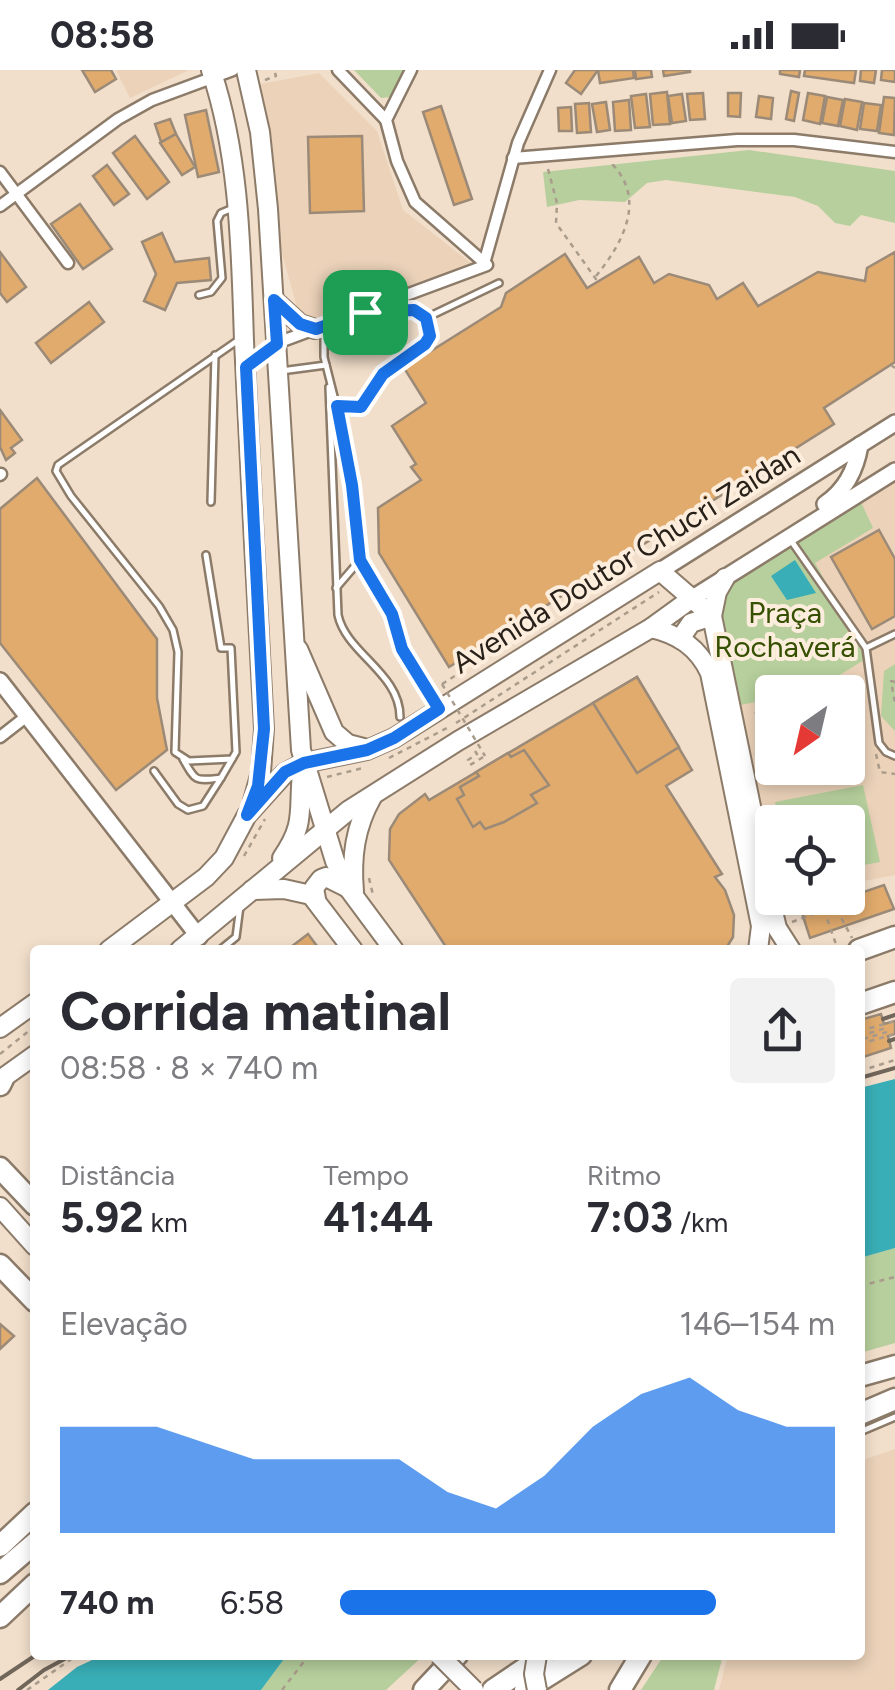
<!DOCTYPE html>
<html lang="pt">
<meta charset="utf-8">
<style>
body{margin:0;font-family:Figtree,sans-serif;background:#f2f2f3;color:#2b2b33;height:100vh;display:flex;flex-direction:column;font-size:38px;white-space:nowrap}
*{box-sizing:border-box;margin:0}
p{font-size:32px;color:#7c7c81}
.icon{flex:none;width:55px;height:55px;fill:none;stroke:currentColor;stroke-width:2;stroke-linecap:round;stroke-linejoin:round}
.map{position:relative;flex:1;overflow:hidden}
.drawer{position:absolute;left:30px;top:875px;width:835px;height:715px;display:flex;flex-direction:column;background:#fff;border-radius:10px;box-shadow:0 5px 15px #0003}
.drawer>*{flex:none}
.needle{width:65px;rotate:214deg}
.fabs{position:absolute;left:755px;top:605px;display:grid;gap:20px}
.fabs a{display:grid;place-items:center;width:110px;height:110px;border-radius:10px;background:#fff;box-shadow:0 5px 15px #0003;font-size:50px}
.pin{position:absolute;display:grid;place-items:center;width:85px;height:85px;color:#fff;margin:-42px;border-radius:20px;box-shadow:0 5px 15px #0006}
.round{display:grid;place-items:center;flex:none;width:105px;height:105px;border-radius:10px;background:#f2f2f3}
.head{display:flex;align-items:center;justify-content:space-between;height:170px;padding:0 30px}
h1{font-size:55px;font-weight:700;line-height:75px}
.figures{display:grid;grid-template-columns:repeat(3,1fr);gap:15px;height:170px;padding:10px 30px}
.figures div{display:grid;align-content:center}
.figures b{font-size:42px;font-weight:700}
.figures small{font-size:28px;font-weight:400}
.figures p{font-size:28px}
.chart{height:280px;padding:20px 30px}
.chart p{display:flex;justify-content:space-between}
.chart svg{width:100%;height:180px;margin-top:10px;fill:#1a73e8;opacity:.7}
ul{padding:0 30px;list-style:none;font-size:32px}
li{display:grid;grid-template-columns:160px 120px 1fr;align-items:center;height:75px}
li i{height:25px;border-radius:12px;background:#1a73e8}
.status{display:flex;justify-content:space-between;align-items:center;height:70px;padding:0 50px;background:#fff;direction:ltr}
.status svg{height:28px;fill:currentColor}
.map>svg:first-child{display:block}
.built{fill:#ebd2b9;fill-rule:evenodd}
.green{fill:#b6cf9c}
.water{fill:#39aeb6}
.building{fill:#e1ab6d;stroke:#9b8a77;stroke-width:2.5}
.lines{fill:none;stroke-linecap:round;stroke-linejoin:round}
.lane-casing{stroke:#8c7b69;stroke-width:10}
.street-casing{stroke:#8c7b69;stroke-width:15}
.secondary-casing{stroke:#8c7b69;stroke-width:20}
.primary-casing{stroke:#8c7b69;stroke-width:22}
.highway-casing{stroke:#8c7b69;stroke-width:25}
.path{stroke:#aa9c8c;stroke-width:2.5;stroke-dasharray:5 5;stroke-linecap:butt}
.lane{stroke:#fff;stroke-width:5}
.street{stroke:#fff;stroke-width:10}
.secondary{stroke:#fff;stroke-width:15}
.primary{stroke:#fff;stroke-width:18}
.highway{stroke:#fff;stroke-width:20}
.rail{stroke:#71665a;stroke-width:4}
.primary-bridge-casing{stroke:#8c7b69;stroke-width:22;stroke-linecap:butt}
.path-bridge{stroke:#aa9c8c;stroke-width:2.5;stroke-dasharray:5 5;stroke-linecap:butt}
.primary-bridge{stroke:#fff;stroke-width:18}
.route-casing{stroke:#fff;stroke-width:20}
.route{stroke:#1a73e8;stroke-width:12}
.labels{text-anchor:middle;stroke-width:8;stroke-linejoin:round;paint-order:stroke}
.street-label{font-size:30px;fill:#28211a;stroke:#fdeddd}
.park-label{font-size:30px;fill:#345000;stroke:#fdeddd}
</style>
<div class="status"><b>08:58</b><svg viewBox="0 0 49 12"><path d="M0 12V9h3v3zM5 12V6h3v6zM10 12V3h3v9zM15 12V0h3v12zM26 1h20v11H26zM47 4h2v5h-2z"/></svg></div>
<div class="map">
<svg width="895" height="1620" viewBox="0 0 895 1620">
<rect width="100%" height="100%" fill="#f2dfcb"/>
<g class="built">
<path d="M116,0H189L130,28Z"/>
<path d="M319,3L377,61L403,140L471,193L384,227L301,252L268,133L260,14Z"/>
<path d="M895,402V805L848,814V752H772L771,829L717,522ZM772,622H848V698H772Z"/>
<path d="M895,1379V1620H719L728,1585H860V1391Z"/>
</g>
<g class="green">
<path d="M354,0H404L392,27L381,28Z"/>
<path d="M749,80L895,101V153L861,145L850,156L835,153L818,136L795,127L666,110L647,113L625,132L579,130L547,137L543,102Z"/>
<path d="M861,432L873,458L815,493L869,587L812,622H772V629L740,635L718,540L731,513Z"/>
<path d="M895,594V661L881,646L884,601Z"/>
<path d="M863,715L880,792L848,798V752H779L775,732Z"/>
<path d="M895,1178V1273L860,1283V1188Z"/>
<path d="M287,1585H424L386,1620H261Z"/>
<path d="M664,1585H723L714,1620H641Z"/>
</g>
<g class="water">
<path d="M795,490L816,523L787,530L771,506Z"/>
<path d="M895,1009V1178L860,1188V1018Z"/>
<path d="M103,1585H287L261,1620H48L77,1597Z"/>
</g>
<g class="building">
<path d="M82,0H111L116,9L95,22Z"/>
<path d="M575,0H598L581,24L566,13Z"/>
<path d="M598,0H633L634,8L600,13Z"/>
<path d="M635,0H651L652,7L636,9Z"/>
<path d="M663,0H690V2L664,6Z"/>
<path d="M780,0H800L799,7L780,4Z"/>
<path d="M805,0H856L854,13L804,6Z"/>
<path d="M861,0H876L874,13L860,11Z"/>
<path d="M882,0H895V12L881,10Z"/>
<path d="M791,21L799,23L794,51L786,49Z"/>
<path d="M667,22L670,54L653,55L650,24Z"/>
<path d="M703,23L705,49L690,50L687,24Z"/>
<path d="M728,23H741L740,47L728,46Z"/>
<path d="M808,23L825,26L820,54L803,50Z"/>
<path d="M646,24L650,57L635,58L631,26Z"/>
<path d="M682,24L686,51L672,53L668,26Z"/>
<path d="M759,26L773,28L771,49L756,47Z"/>
<path d="M827,27L843,30L838,56L822,53Z"/>
<path d="M884,27L895,28L894,65L879,63Z"/>
<path d="M845,29L862,32L857,60L840,56Z"/>
<path d="M629,30L631,60L615,61L613,32Z"/>
<path d="M606,32L610,60L597,62L592,34Z"/>
<path d="M589,33L591,62L577,63L575,34Z"/>
<path d="M864,33L881,35L877,61L860,59Z"/>
<path d="M441,36L472,129L454,135L423,42Z"/>
<path d="M571,37L572,61H559L558,38Z"/>
<path d="M206,40L219,102L198,107L185,45Z"/>
<path d="M170,49L176,64L161,72L155,54Z"/>
<path d="M176,64L195,97L182,105L160,73Z"/>
<path d="M135,66L169,112L147,129L113,83Z"/>
<path d="M362,66L364,141L310,143L308,67Z"/>
<path d="M107,95L129,124L114,135L93,106Z"/>
<path d="M80,134L112,179L83,199L51,154Z"/>
<path d="M162,163L175,192L209,188L211,210L177,213L165,240L144,231L156,204L142,172Z"/>
<path d="M0,182L26,217L7,232L0,223Z"/>
<path d="M895,182V292L824,338L834,354L449,597L379,483L378,438L421,410L411,397L416,394L392,356L426,333L404,298L501,237L506,223L565,184L587,218L639,187L654,213L669,204L709,215L717,229L743,213L758,236L818,202L865,211L867,198Z"/>
<path d="M89,232L104,252L51,293L36,273Z"/>
<path d="M0,340L22,370L11,378L15,383L6,390L0,377Z"/>
<path d="M37,408L157,569V628L167,680L116,720L0,573V439Z"/>
<path d="M879,460L895,489V546L872,559L831,487Z"/>
<path d="M637,607L692,700L666,716L722,804L715,807L725,820L734,845L733,867L725,880H448L389,790L390,759L399,744L425,724L429,730Z"/>
<path d="M637,607L679,677L637,703L593,633Z"/>
<path d="M772,639V698H824L772,710L756,643Z"/>
<path d="M848,642L859,689L848,692Z"/>
<path d="M524,680L549,715L531,725L537,733L504,752L485,759L480,752L473,757L457,729L464,725L460,717L479,706L476,702L508,683L511,687Z"/>
<path d="M884,815L894,839L810,868L802,843Z"/>
<path d="M308,864L320,880H287Z"/>
<path d="M881,944L884,954L895,951V964L888,966L891,978L860,988V950Z"/>
<path d="M0,1254L14,1266L0,1279Z"/>
</g>
<g class="lines">
<defs>
<g id="lane">
<path d="M199,225L211,222L222,208L217,151L221,143L233,138"/>
<path d="M426,248L499,213"/>
<path d="M324,256V287L343,362L360,490L392,544L402,579L436,635"/>
<path d="M281,301L326,295"/>
<path d="M329,317L338,545C346,583 400,603 400,647"/>
<path d="M338,337H361L383,304L425,275L430,267C420,224 402,247 368,242"/>
<path d="M211,432L215,285"/>
<path d="M792,472L866,578L879,673L886,682L895,686"/>
<path d="M206,485L221,578H231L236,682L232,689L189,691L175,682L178,582L173,560L159,536L71,426L56,401L58,395L237,271"/>
<path d="M336,518L360,490"/>
<path d="M866,578L895,564"/>
<path d="M183,689C196,712 195,711 221,708L232,689"/>
<path d="M154,701L178,734L188,740L203,736L221,708"/>
<path d="M220,880L236,867L240,836"/>
<path d="M860,1362L895,1347"/>
</g>
<g id="street">
<path d="M338,0L386,50"/>
<path d="M513,88L737,70H794L895,82"/>
<path d="M0,102L68,193"/>
<path d="M0,136L118,49L152,30L233,0"/>
<path d="M485,190L518,73L550,0"/>
<path d="M246,297L277,273L487,195L415,132L397,91L386,50L411,0"/>
<path d="M0,405L1,404"/>
<path d="M0,667L27,646"/>
</g>
<g id="secondary">
<path d="M825,434C846,420 856,399 860,375"/>
<path d="M660,501L895,353"/>
<path d="M691,529L895,401"/>
<path d="M0,611L199,867"/>
</g>
<g id="primary">
<path d="M211,0C240,86 241,181 244,271C250,400 257,530 264,659L261,702L253,731"/>
<path d="M246,0L260,62L268,139L301,680L335,791L348,818L394,880"/>
<path d="M274,230L300,254L315,259"/>
<path d="M651,558C678,564 698,577 710,603L761,856L758,880"/>
<path d="M680,569L691,553L712,546L717,522L725,508"/>
<path d="M298,579L334,662L348,674L367,679"/>
<path d="M282,788C306,753 298,742 302,703"/>
<path d="M252,820L284,819L311,825L353,880"/>
<path d="M354,822C351,787 355,757 372,727"/>
<path d="M316,829L314,818L321,809L326,807L348,818"/>
<path d="M109,880L206,807L224,788L247,745L285,703L304,693L367,680L394,668L660,501L712,546L770,829L777,858L791,880"/>
<path d="M180,880L349,740L458,671L651,558L691,529"/>
<path d="M0,958L35,933"/>
<path d="M0,1010L35,985"/>
<path d="M0,1137L35,1176"/>
</g>
<g id="highway">
<path d="M859,880L895,867"/>
<path d="M860,934L895,922"/>
<path d="M0,1015L3,1009"/>
<path d="M0,1098L35,1135"/>
<path d="M0,1195L35,1231"/>
<path d="M860,1306L895,1296"/>
<path d="M860,1344L895,1329"/>
<path d="M0,1476L35,1443"/>
<path d="M0,1503L35,1473"/>
<path d="M0,1547L35,1514"/>
<path d="M424,1620L457,1585"/>
<path d="M493,1620L545,1585"/>
<path d="M525,1620L581,1585"/>
<path d="M620,1620L641,1585"/>
</g>
</defs>
<use href="#lane" class="lane-casing"/>
<use href="#street" class="street-casing"/>
<use href="#secondary" class="secondary-casing"/>
<use href="#primary" class="primary-casing"/>
<use href="#highway" class="highway-casing"/>
<g class="path">
<path d="M265,10L276,6L274,0"/>
<path d="M548,99L557,133L556,153L598,212"/>
<path d="M596,206C623,173 646,130 613,95V89"/>
<path d="M891,295L895,298"/>
<path d="M895,612L891,611L895,633"/>
<path d="M442,614L458,604L460,607"/>
<path d="M456,653L659,522"/>
<path d="M475,681L477,684L468,690L470,695L485,686"/>
<path d="M876,684L880,702L895,704"/>
<path d="M389,688L449,657"/>
<path d="M327,707L363,698"/>
<path d="M244,786L265,749"/>
<path d="M369,808L373,825"/>
<path d="M824,840L838,880"/>
<path d="M792,852L835,836L852,868"/>
<path d="M860,961L895,951"/>
<path d="M860,966L886,958"/>
<path d="M863,969L887,962"/>
<path d="M860,974L895,964"/>
<path d="M0,984L35,956"/>
<path d="M860,1001L895,990"/>
<path d="M860,1216L895,1207"/>
<path d="M27,1620L77,1585"/>
<path d="M282,1620L309,1585"/>
</g>
<use href="#lane" class="lane"/>
<use href="#street" class="street"/>
<use href="#secondary" class="secondary"/>
<use href="#primary" class="primary"/>
<use href="#highway" class="highway"/>
<g class="rail">
<path d="M883,949L895,945"/>
<path d="M889,971L895,969"/>
<path d="M860,1008L895,998"/>
<path d="M0,1609L36,1585"/>
<path d="M18,1620L44,1600L72,1585"/>
</g>
<defs>
<g id="primary-bridge">
<path d="M439,1585L474,1620"/>
<path d="M537,1585L534,1604L537,1620"/>
</g>
</defs>
<use href="#primary-bridge" class="primary-bridge-casing"/>
<g class="path-bridge">
<path d="M442,614L485,686"/>
<path d="M860,958L863,969"/>
</g>
<use href="#primary-bridge" class="primary-bridge"/>
</g>
<g class="lines">
<defs>
<path id="route" d="M274,230L300,254L316,259L365,242L414,240L426,248L430,266L425,274L383,304L361,337L337,336L352,415L360,490L392,544L402,579L439,639L394,668L367,680L304,693L285,702L247,745L258,716L264,659L246,297L277,274Z"/>
</defs>
<use href="#route" class="route-casing"/>
<use href="#route" class="route"/>
</g>
<g class="labels">
<g class="street-label">
<text transform="translate(626 489) rotate(-32)" y="10">Avenida Doutor Chucri Zaidan</text>
</g>
<g class="park-label">
<text x="785" y="553">Praça<tspan x="785" dy="34">Rochaverá</tspan></text>
</g>
</g>
</svg>
<div class="fabs">
<a><svg class="needle" viewBox="-14 -14 28 28"><path d="M0-13l5 13h-10z" fill="#e53935"/><path d="M0 13l5-13h-10z" fill="#7c7c81"/></svg></a>
<a><svg class="icon" aria-label="locate" viewBox="0 0 24 24"><circle cx="12" cy="12" r="6"/><path d="M12 2v4M12 18v4M2 12h4M18 12h4"/></svg></a>
</div>
<div class="pin" style="left:365px;top:242px;background:#1e9e55"><svg class="icon" aria-label="arrive" viewBox="0 0 24 24"><path d="M6 21V4h12l-3 4 3 4H6"/></svg></div>
<section class="drawer">
<div class="head"><div><h1>Corrida matinal</h1><p>08:58 · 8 × 740 m</p></div><a class="round"><svg class="icon" aria-label="share" viewBox="0 0 24 24"><path d="M12 15V3M7 8l5-5 5 5M5 13v7h14v-7"/></svg></a></div>
<div class="figures">
<div><p>Distância</p><b>5.92<small> km</small></b></div>
<div><p>Tempo</p><b>41:44</b></div>
<div><p>Ritmo</p><b>7:03<small> /km</small></b></div>
</div>
<div class="chart"><p><span>Elevação</span>146–154 m</p>
<svg viewBox="0 0 160 44" preserveAspectRatio="none"><path d="M0 44V18L10 18L20 18L30 22L40 26L50 26L60 26L70 26L80 34L90 38L100 30L110 18L120 10L130 6L140 14L150 18L160 18V44z"/></svg>
</div>
<ul>
<li><b>740 m</b>6:58<i style="width:76%"></i></li>
</ul>
</section>
</div>
